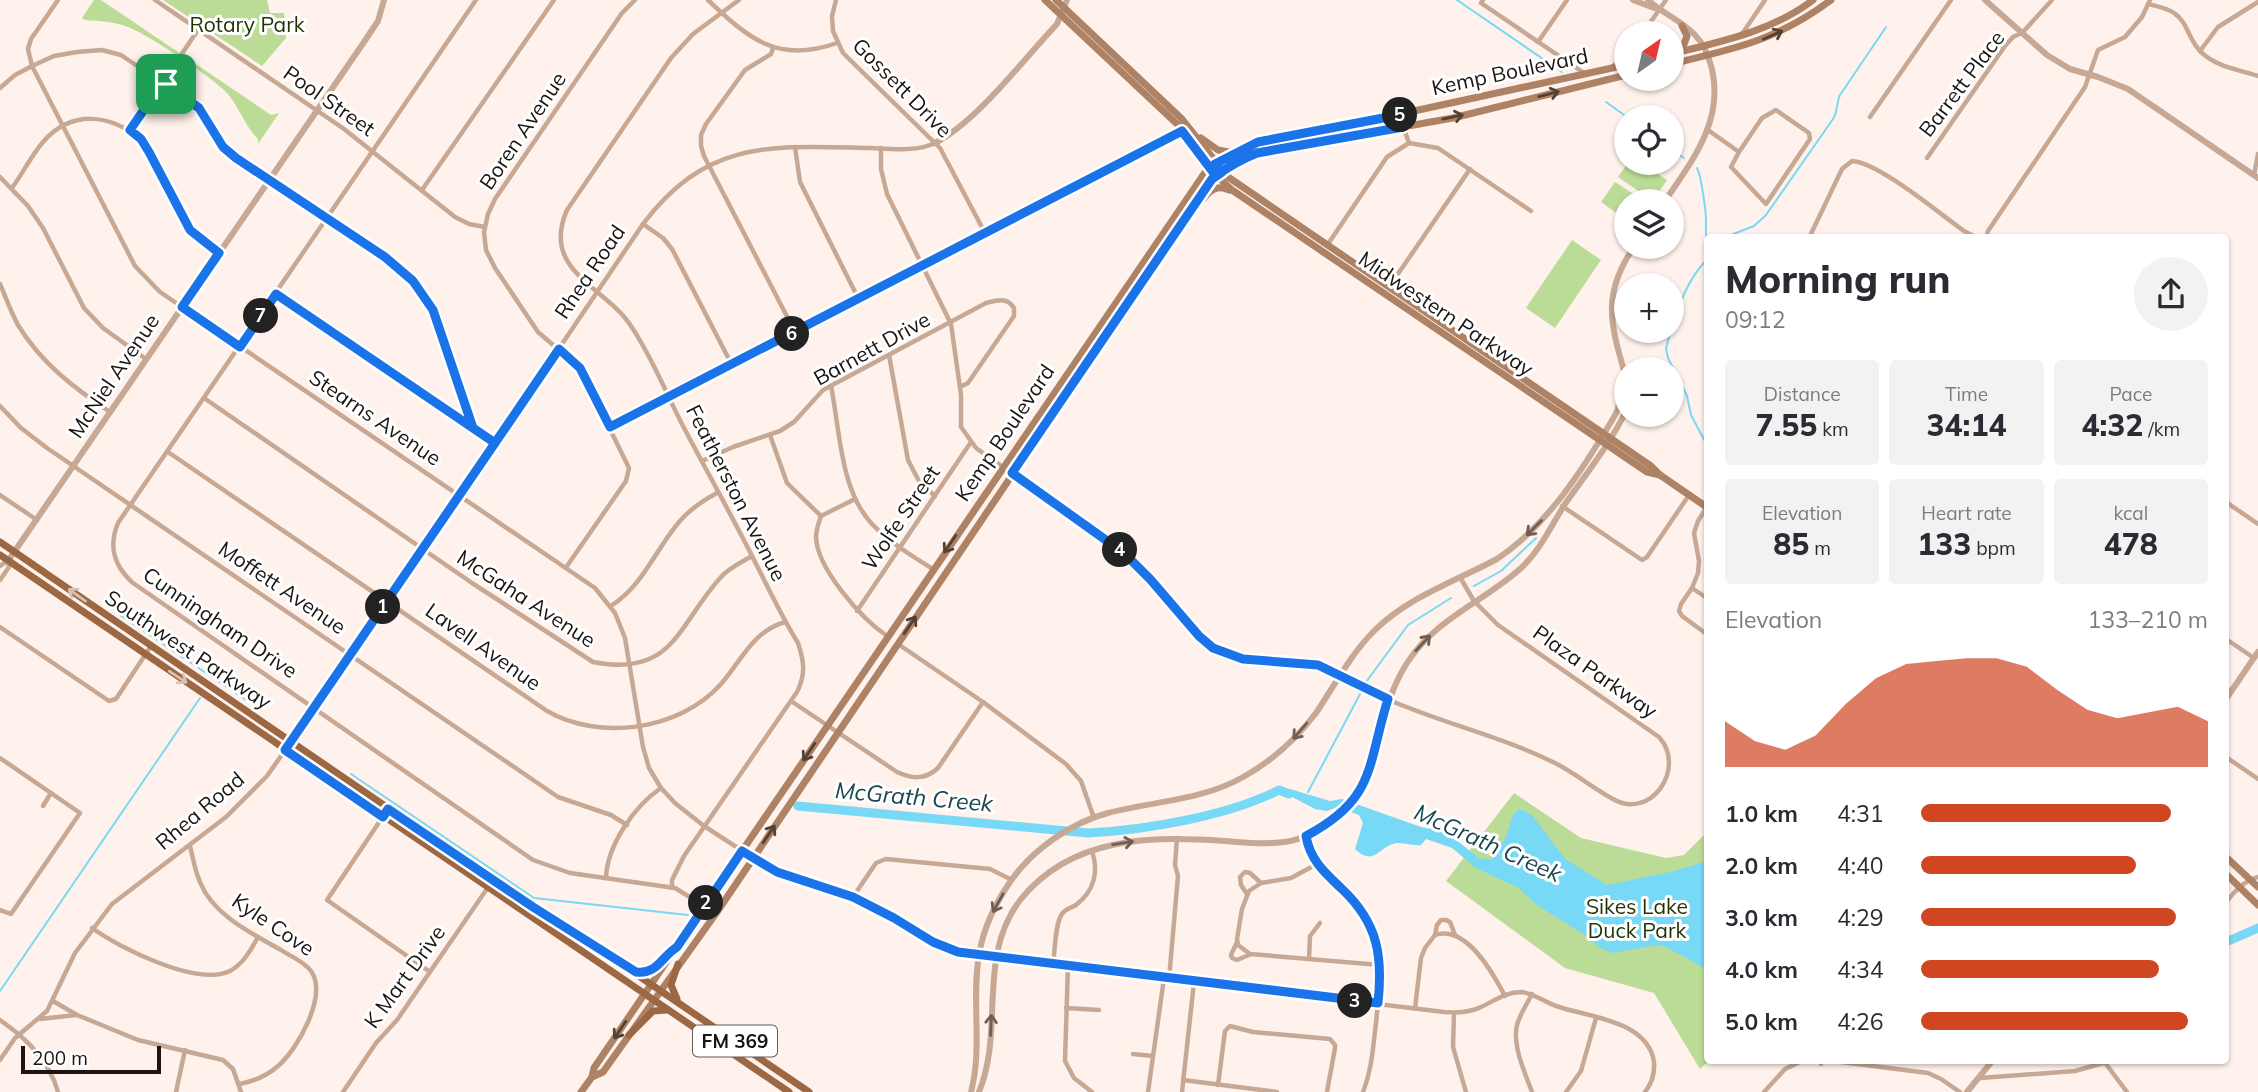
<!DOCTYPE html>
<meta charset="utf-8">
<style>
body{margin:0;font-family:Mulish,sans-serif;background:#f2f2f3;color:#2b2b33;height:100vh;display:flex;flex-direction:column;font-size:26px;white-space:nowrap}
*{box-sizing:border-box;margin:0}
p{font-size:23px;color:#7c7c81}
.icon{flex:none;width:38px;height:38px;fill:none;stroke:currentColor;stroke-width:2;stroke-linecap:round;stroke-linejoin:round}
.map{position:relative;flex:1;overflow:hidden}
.sheet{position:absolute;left:1704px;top:234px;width:525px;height:830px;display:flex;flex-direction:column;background:#fff;border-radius:7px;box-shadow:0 2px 5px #0004}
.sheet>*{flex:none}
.needle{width:46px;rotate:34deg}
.controls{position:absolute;left:1614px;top:21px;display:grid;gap:14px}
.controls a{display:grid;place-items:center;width:70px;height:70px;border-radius:50%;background:#fff;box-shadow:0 2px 5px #0004;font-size:35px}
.scale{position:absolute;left:21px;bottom:18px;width:140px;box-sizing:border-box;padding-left:7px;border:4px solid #1a1513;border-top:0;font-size:19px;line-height:24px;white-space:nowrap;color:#1a1513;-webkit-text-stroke:5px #fff;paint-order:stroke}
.pin{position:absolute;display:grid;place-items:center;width:60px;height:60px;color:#fff;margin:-30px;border-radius:14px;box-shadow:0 4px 10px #0006}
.km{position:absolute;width:35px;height:35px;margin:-18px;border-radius:50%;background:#222;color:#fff;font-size:19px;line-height:35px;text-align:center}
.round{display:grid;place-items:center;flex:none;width:74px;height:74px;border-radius:37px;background:#f2f2f3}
.headline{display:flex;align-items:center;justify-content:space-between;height:119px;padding:0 21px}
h1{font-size:38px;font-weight:800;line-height:52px}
.stats{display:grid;grid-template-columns:repeat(3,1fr);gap:10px;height:119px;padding:7px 21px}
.stats div{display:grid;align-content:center;border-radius:7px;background:#f2f2f3;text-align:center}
.stats b{font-size:30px;font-weight:800}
.stats small{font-size:19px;font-weight:400}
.stats p{font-size:19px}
.chart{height:196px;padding:14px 21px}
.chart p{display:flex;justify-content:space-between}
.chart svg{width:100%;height:126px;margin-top:7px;fill:#cf4621;opacity:.7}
ul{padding:0 21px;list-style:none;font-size:23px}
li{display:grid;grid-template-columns:112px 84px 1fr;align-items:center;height:52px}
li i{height:18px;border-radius:9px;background:#cf4621}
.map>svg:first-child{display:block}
.green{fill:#bbdc96}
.water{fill:#77d9f5}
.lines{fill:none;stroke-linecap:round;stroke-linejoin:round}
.stream{stroke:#77d9f5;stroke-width:2}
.river{stroke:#77d9f5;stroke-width:9}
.minor{stroke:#c6a894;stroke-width:4.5}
.tertiary{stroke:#c6a894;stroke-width:6}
.secondary{stroke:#ae8265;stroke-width:7}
.primary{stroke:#9c6743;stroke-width:7}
.oneway{stroke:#554134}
.oneway2{stroke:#705e54}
.oneway3{stroke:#d7c2b4}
.route-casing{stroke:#fff;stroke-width:14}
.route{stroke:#1a73e8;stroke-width:9}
.labels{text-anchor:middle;stroke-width:6;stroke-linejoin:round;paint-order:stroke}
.shield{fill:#fff;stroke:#5f5b5a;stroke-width:2}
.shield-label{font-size:19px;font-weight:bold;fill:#1a1513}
.park-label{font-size:21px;fill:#1f3200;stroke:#fff}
.street-label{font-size:21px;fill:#1a1513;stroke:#fff}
.water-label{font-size:23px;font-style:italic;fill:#194551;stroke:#fff}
</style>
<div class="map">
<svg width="2258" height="1092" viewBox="0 0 2258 1092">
<rect width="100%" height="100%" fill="#fff1eb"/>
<g class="green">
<path d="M94,0H101L271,115L279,113L258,144V139C245,126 240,109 228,94C215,79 147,34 128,27C115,22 100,21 85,20L82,18Z"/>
<path d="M163,0H267L270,13H284L286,38L262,66Z"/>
<path d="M1628,163H1642L1667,180L1653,201L1618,177Z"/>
<path d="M1615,182L1644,201H1626V220L1601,202Z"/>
<path d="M1572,240L1601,260L1555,328L1526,308Z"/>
<path d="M1514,793L1581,838L1666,858L1684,855L1708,831L1709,1061L1700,1069L1654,993L1565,968L1446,881Z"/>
</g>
<path class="water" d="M1290,789L1330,801L1342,799L1421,827L1446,832L1479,858L1492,860L1500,844L1505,840L1513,815L1520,809L1532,815L1565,859L1607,885L1670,872L1708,861V970L1666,947L1658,945L1612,953L1599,947L1588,937L1537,905L1517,887L1476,868L1452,848L1426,839L1421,845C1413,846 1405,843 1397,843C1379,845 1375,868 1355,849L1363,823L1359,815L1337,807L1327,811L1315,809L1279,790Z"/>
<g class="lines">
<g class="stream">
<path d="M1457,0L1562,72"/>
<path d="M1606,102L1627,117"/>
<path d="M1671,149L1684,158"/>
<path d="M1697,168C1701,175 1706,211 1706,221C1706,230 1705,235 1708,244"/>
<path d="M1723,238L1754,226L1766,215L1833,119C1838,112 1836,103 1840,95L1886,27"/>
<path d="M1708,259C1687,277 1672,321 1666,349L1668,358L1687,396L1691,415L1708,447"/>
<path d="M1474,586L1501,571L1536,538"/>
<path d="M120,615L246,700"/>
<path d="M1366,682L1408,625L1451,598"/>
<path d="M351,774L534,898L688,915"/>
<path d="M1308,792L1360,694"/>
<path d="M0,991L200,698"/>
</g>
<g class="river">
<path d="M798,806L1088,833C1146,830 1228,816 1279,790L1289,794"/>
<path d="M2226,942L2258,928"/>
</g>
<g class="minor">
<path d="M155,0L344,129L455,217L469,224L485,227"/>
<path d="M476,0L118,523C108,547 114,566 133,583L533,860L570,873L675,888L716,913"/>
<path d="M708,0C749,39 778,64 837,43"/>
<path d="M836,0L832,16L833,31L843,53L940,148L985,233"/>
<path d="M1483,0L1481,3L1584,73"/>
<path d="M2148,4C2157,6 2167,8 2174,13C2188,22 2189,42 2202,53C2219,68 2238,69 2258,76"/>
<path d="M1643,33L1666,0"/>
<path d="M1742,34L1765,0"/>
<path d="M1538,42L1567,0"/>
<path d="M773,48L771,54L745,70L706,124L701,135V146L704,156L795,332"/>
<path d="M2200,51L2218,27L2258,2"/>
<path d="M1613,66L1626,55"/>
<path d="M0,88L15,75L32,66L28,49L31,39L58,0"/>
<path d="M1399,115L1409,143L1438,148L1531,211"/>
<path d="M1870,117L1951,0"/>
<path d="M130,130L198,30"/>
<path d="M1708,130L1739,152L1762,118L1776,110L1809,133L1810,139L1766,204L1731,167L1739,152"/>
<path d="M795,147L800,182L859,300"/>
<path d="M881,148V169L887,194L951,324L961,395V427L976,448C1004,468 1033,488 1062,508C1084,523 1107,538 1126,555C1154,581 1187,634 1217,650C1254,668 1288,654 1321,666C1344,674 1365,689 1387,699C1441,723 1501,736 1555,763C1575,773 1593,788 1613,799C1651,821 1687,768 1659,737L1498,625L1474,601L1461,579"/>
<path d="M1927,158L2005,46L2013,37L2022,33L2052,0"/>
<path d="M2254,175L2258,154"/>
<path d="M0,177L28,206L43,228L84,308L103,328L146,359"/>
<path d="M12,188C23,173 31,156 43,142C71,110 110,113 141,140L190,230L219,253"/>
<path d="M422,190L554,0"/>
<path d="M643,224L663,238L672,249L732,365"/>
<path d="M1809,238L1842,169L1852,161C1878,162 1940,214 1964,231L1977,238"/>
<path d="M1986,238L1988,231L2085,87L2098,50L2125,37L2142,17L2150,0"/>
<path d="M1328,244L1387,157L1409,143"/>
<path d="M0,284C6,298 11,312 18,325C41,363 74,388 110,412"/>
<path d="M1389,287L1470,169"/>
<path d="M276,294L472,427"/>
<path d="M889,355L908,460L920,483L935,496"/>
<path d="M831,386C840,430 840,490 872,524C889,542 912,556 933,569"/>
<path d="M204,398L472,583L593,662C674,678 678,624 721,577C729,568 742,562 752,556"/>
<path d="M0,406L21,428L47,448L558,797L611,815L627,825"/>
<path d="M610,427L1181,131"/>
<path d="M770,435L787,483L821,516C819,522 816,530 816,537C817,569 862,619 887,636"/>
<path d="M495,443L473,428L433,310L413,281L385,257L236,158L223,147L199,108L121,55L102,50L77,52L54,56L32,66L135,266L160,292L595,588L615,613L625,638L643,747L649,768L661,788L675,803L704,826L772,870L853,897L888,914L942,947L979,956L1444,1012C1457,1013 1469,1013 1481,1007C1494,1001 1506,992 1521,992C1534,993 1544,1002 1556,1006C1587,1017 1648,1020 1654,1062C1655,1074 1652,1083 1645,1092"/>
<path d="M168,452L547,711C599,741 679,731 721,684C741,661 753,631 785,622"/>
<path d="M702,461L733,447L780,431L794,422L823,390L986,303C998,300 1007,297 1014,308V316L968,383L960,387"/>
<path d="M0,495L37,520"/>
<path d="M2226,502L2258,524"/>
<path d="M1562,506L1642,560L1647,557L1689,495"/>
<path d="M821,516L855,499"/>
<path d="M0,566L7,561"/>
<path d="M567,566L626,481L629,468L580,368L538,332L495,268L486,250L484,232L488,214L495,199L622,13L635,0"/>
<path d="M0,580L9,567L8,561"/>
<path d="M1692,588L1698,573L1699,561L1694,533L1698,521L1707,507"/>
<path d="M1708,599L1692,588L1681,604L1679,611L1682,616L1708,635"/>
<path d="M611,606C644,584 654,552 679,522C689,510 704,500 717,493"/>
<path d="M857,611L971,442"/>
<path d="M0,627L109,701L116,699L151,646"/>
<path d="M2226,639L2254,658"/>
<path d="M898,644L983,702L1066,764L1081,781L1094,818"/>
<path d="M791,701L897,772C912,779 925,780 938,768L983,702"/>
<path d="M2226,757L2258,779"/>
<path d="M0,758L80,813L11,914L0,910"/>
<path d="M43,806L51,793"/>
<path d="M388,809L327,900L430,972"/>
<path d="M1306,836C1312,870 1340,883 1360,908C1386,943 1380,983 1376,1023C1373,1047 1372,1069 1363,1092"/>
<path d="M190,846C193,858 195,871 200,882C213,915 251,933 281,950C290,956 305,962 311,971C328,995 298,1049 278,1066C267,1076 254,1081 240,1084"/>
<path d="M1317,864L1291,878L1261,883L1249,891L1242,909L1237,939L1238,945L1250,954L1380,965"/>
<path d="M606,878C607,846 634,806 661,788"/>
<path d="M672,888V880L684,856L797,692C806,674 804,661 798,643C781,616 768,587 753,558C731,514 706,470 683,426C666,393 652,357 631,326C606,287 540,271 567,210L671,58L693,34L739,0"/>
<path d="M1247,894L1241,885L1240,877L1245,872L1250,873L1261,883"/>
<path d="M853,897L876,863L886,859L990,869L1012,880"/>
<path d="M2226,902C2235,891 2244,881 2258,877"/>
<path d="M92,928C120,948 197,987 230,971C243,964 251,950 258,937"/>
<path d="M1435,935L1437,925L1441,920H1446L1450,922L1455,935"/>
<path d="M1237,942L1231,955L1232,958L1237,960L1249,955"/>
<path d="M1309,959L1310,936L1320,923"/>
<path d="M1053,964C1055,952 1055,923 1062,914C1065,909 1071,908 1076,905C1094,891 1099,872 1092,851"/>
<path d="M1068,965L1065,1061L1074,1078L1092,1092"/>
<path d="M1169,979L1178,876L1175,865L1177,838"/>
<path d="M53,1001L77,1015L138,1040L223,1060L233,1069L241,1092"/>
<path d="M1066,1008L1099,1010"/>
<path d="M1415,1008L1421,958L1425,948L1435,935C1466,924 1493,973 1505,996"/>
<path d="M1454,1013L1453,1047L1466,1092"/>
<path d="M40,1019L76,1015"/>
<path d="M0,1020C26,1038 49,1060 58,1092"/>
<path d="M1133,1054L1153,1056"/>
<path d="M0,1060L15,1038L47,1011L75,953L112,904L226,817L267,776L352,655L643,224C708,138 773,146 871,148C891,149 917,152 935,143"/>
<path d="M1825,1060L1928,1073L1941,1079L1960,1092"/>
<path d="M1821,1064V1060"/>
<path d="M2106,1064L2127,1092"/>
<path d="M1980,1078L2075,1071L2114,1060"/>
<path d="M1183,1080L1277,1092"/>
<path d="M1218,1085L1225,1031L1230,1026L1253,1032L1330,1039L1335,1045V1048L1327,1092"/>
<path d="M176,1092L185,1050"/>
<path d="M343,1092L376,1043L397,1020L493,880"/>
<path d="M1148,1092L1164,978"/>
<path d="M1182,1092L1194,982"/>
<path d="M1532,1092C1525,1073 1512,1045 1517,1025C1520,1014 1527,1004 1532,994"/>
<path d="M1566,1092L1581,1071L1596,1018"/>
<path d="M1764,1092L1785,1069L1804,1060"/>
</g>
<g class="tertiary">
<path d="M1633,0L1654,8"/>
<path d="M1648,0C1662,13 1682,21 1695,35C1704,44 1709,57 1712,69C1724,121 1692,161 1665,201"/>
<path d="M1985,0L2047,55L2070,69L2098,77L2128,89L2258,178"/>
<path d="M935,143C973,124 1017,68 1046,36L1057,24L1067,0"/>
<path d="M1625,374C1610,323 1602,293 1634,247"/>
<path d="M8,561L364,42L378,21L384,0"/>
<path d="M2226,699L2258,652"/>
<path d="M971,1092C983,1046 971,1001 979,955C983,929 995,904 1010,882C1032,850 1070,823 1108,813C1154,801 1202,801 1245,776C1273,760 1297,738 1316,713C1335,685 1350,655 1374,631C1408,597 1456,581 1497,559C1548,525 1583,469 1614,417L1618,409L1624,372"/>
<path d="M979,1092C1005,1029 976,956 1021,899C1072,836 1152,836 1225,841C1253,843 1283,847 1309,835C1390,796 1366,727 1407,663C1435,619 1483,602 1520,569C1540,551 1551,526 1565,504C1586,474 1610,444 1626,411"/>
<path d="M1967,1092L1993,1060"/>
</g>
<g class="secondary">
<path d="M1045,0L1177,124L1209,169L1232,190L1647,472L1660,475"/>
<path d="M1056,0L1181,118L1228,177L1651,466L1660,475L1708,508"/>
<path d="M1682,50L1687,36L1682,26"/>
<path d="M1671,54C1720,42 1773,31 1813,0"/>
<path d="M1671,64C1734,49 1778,40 1831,0"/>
<path d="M1201,138L1218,150L1234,153"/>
<path d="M1204,198C1211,189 1218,185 1229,190"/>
<path d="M2226,857L2258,887"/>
<path d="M2226,874L2258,905"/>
<path d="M592,1077L603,1072L717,912L1212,179L1243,158L1257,153L1453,118L1626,75"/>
<path d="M581,1092L592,1077L594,1068L1206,171C1252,133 1313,134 1368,121C1454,103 1540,84 1626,65"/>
</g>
<g class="primary">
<path d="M0,542L493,880L589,942L809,1092"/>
<path d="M0,555L789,1092"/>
<path d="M636,972C657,975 661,957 677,947"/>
<path d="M677,999L671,985L678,964"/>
<path d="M629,1035L653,1011L667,1010"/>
</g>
</g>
<defs><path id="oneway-shaft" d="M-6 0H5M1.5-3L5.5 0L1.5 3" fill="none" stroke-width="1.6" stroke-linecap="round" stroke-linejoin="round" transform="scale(1.75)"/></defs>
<g class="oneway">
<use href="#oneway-shaft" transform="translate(1773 35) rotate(-24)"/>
<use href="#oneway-shaft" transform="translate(1549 94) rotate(-14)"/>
<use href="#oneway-shaft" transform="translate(1453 117) rotate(-12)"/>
<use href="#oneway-shaft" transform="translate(950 544) rotate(124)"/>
<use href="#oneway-shaft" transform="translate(910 625) rotate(-56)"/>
<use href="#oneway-shaft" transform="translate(809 752) rotate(124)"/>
<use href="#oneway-shaft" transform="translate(769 834) rotate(-56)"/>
<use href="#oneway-shaft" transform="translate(620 1030) rotate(124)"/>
</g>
<g class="oneway2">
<use href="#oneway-shaft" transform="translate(1534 528) rotate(135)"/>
<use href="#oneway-shaft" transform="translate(1423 643) rotate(-47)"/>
<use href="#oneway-shaft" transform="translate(1300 731) rotate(131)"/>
<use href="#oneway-shaft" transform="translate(1123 843) rotate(-9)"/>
<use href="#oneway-shaft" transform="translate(998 903) rotate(119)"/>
<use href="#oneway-shaft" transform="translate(991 1025) rotate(-88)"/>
</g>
<g class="oneway3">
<use href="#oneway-shaft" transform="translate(77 595) rotate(-145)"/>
<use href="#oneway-shaft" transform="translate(178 677) rotate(34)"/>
</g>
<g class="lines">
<defs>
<path id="route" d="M166,84L199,108L223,147L236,158L385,257L413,281L433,310L473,428L495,443L285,750L383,817L388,809L533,907L636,972C657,975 661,957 677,947L742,851L777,872L853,897L894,918L933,942L958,952L1378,1003C1383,956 1378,923 1342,889C1325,873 1310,860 1306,836C1376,799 1367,766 1388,699L1318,665L1243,659L1213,648L1199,636L1150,579L1124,553L1012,473L1212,179L1222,172L1215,164L1258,142L1399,115L1403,127L1257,153C1242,159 1229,166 1216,176L1182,131L610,427L580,368L559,349L495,443L276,294L240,347L182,307L219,253L190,230L149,152L141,139L130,130L163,82L166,84"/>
</defs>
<use href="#route" class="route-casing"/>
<use href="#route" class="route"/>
</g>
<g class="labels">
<rect class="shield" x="693" y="1025.5" width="84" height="31" rx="5"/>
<g class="shield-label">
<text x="735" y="1048">FM 369</text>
</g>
<g class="park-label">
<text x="247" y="32">Rotary Park</text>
<text x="1637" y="914">Sikes Lake<tspan x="1637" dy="24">Duck Park</tspan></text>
</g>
<g class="street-label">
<text transform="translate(1510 72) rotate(-12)" y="7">Kemp Boulevard</text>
<text transform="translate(1962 84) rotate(-53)" y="7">Barrett Place</text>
<text transform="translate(902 88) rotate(45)" y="7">Gossett Drive</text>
<text transform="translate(329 101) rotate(35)" y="7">Pool Street</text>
<text transform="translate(523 131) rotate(-56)" y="7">Boren Avenue</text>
<text transform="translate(590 272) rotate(-56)" y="7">Rhea Road</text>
<text transform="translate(1446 314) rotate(34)" y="7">Midwestern Parkway</text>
<text transform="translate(872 349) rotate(-29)" y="7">Barnett Drive</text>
<text transform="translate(114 376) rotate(-56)" y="7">McNiel Avenue</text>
<text transform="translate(375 418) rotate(34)" y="7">Stearns Avenue</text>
<text transform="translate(1005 433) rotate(-56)" y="7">Kemp Boulevard</text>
<text transform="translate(736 493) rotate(63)" y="7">Featherston Avenue</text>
<text transform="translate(901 518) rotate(-56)" y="7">Wolfe Street</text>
<text transform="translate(282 588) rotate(34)" y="7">Moffett Avenue</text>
<text transform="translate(526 599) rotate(33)" y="7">McGaha Avenue</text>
<text transform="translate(220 623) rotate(34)" y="7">Cunningham Drive</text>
<text transform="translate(483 647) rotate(35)" y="7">Lavell Avenue</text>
<text transform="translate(188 650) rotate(34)" y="7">Southwest Parkway</text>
<text transform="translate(1595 672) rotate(35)" y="7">Plaza Parkway</text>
<text transform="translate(200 811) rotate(-40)" y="7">Rhea Road</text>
<text transform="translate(273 925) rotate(34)" y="7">Kyle Cove</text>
<text transform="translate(405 977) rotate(-54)" y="7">K Mart Drive</text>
</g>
<g class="water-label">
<text transform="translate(914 797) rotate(5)" y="8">McGrath Creek</text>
<text transform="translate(1488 843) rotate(24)" y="8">McGrath Creek</text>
</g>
</g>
</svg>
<div class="controls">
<a><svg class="needle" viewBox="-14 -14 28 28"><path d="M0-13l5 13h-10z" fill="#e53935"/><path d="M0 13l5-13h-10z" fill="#7c7c81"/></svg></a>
<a><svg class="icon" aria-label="locate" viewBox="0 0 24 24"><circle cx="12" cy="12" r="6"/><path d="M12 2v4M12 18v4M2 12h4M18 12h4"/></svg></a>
<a><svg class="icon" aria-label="layers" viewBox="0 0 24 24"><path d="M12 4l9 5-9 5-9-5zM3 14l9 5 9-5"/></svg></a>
<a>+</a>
<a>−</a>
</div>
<div class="scale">200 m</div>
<div class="pin" style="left:166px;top:84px;background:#1e9e55"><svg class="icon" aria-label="arrive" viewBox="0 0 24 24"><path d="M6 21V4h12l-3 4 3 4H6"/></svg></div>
<b class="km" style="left:383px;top:607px">1</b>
<b class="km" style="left:706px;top:903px">2</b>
<b class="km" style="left:1355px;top:1001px">3</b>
<b class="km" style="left:1120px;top:550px">4</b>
<b class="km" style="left:1400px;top:115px">5</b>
<b class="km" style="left:792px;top:334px">6</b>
<b class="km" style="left:261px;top:316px">7</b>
<section class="sheet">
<div class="headline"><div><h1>Morning run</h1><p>09:12</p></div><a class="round"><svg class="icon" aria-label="share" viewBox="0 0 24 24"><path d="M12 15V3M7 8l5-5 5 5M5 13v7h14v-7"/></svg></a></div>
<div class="stats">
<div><p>Distance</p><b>7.55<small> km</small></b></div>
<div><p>Time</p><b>34:14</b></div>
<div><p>Pace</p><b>4:32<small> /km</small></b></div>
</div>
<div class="stats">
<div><p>Elevation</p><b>85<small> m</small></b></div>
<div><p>Heart rate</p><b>133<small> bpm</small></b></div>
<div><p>kcal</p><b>478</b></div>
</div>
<div class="chart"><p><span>Elevation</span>133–210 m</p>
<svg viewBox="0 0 160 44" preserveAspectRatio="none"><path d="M0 44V28L10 35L20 38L30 33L40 22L50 13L60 8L70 7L80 6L90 6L100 9L110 17L120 24L130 27L140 25L150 23L160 28V44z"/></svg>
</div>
<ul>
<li><b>1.0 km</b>4:31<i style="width:87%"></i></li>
<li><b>2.0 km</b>4:40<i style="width:75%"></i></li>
<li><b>3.0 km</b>4:29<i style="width:89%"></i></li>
<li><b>4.0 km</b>4:34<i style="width:83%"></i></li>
<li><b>5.0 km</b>4:26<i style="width:93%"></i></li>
</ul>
</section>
</div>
